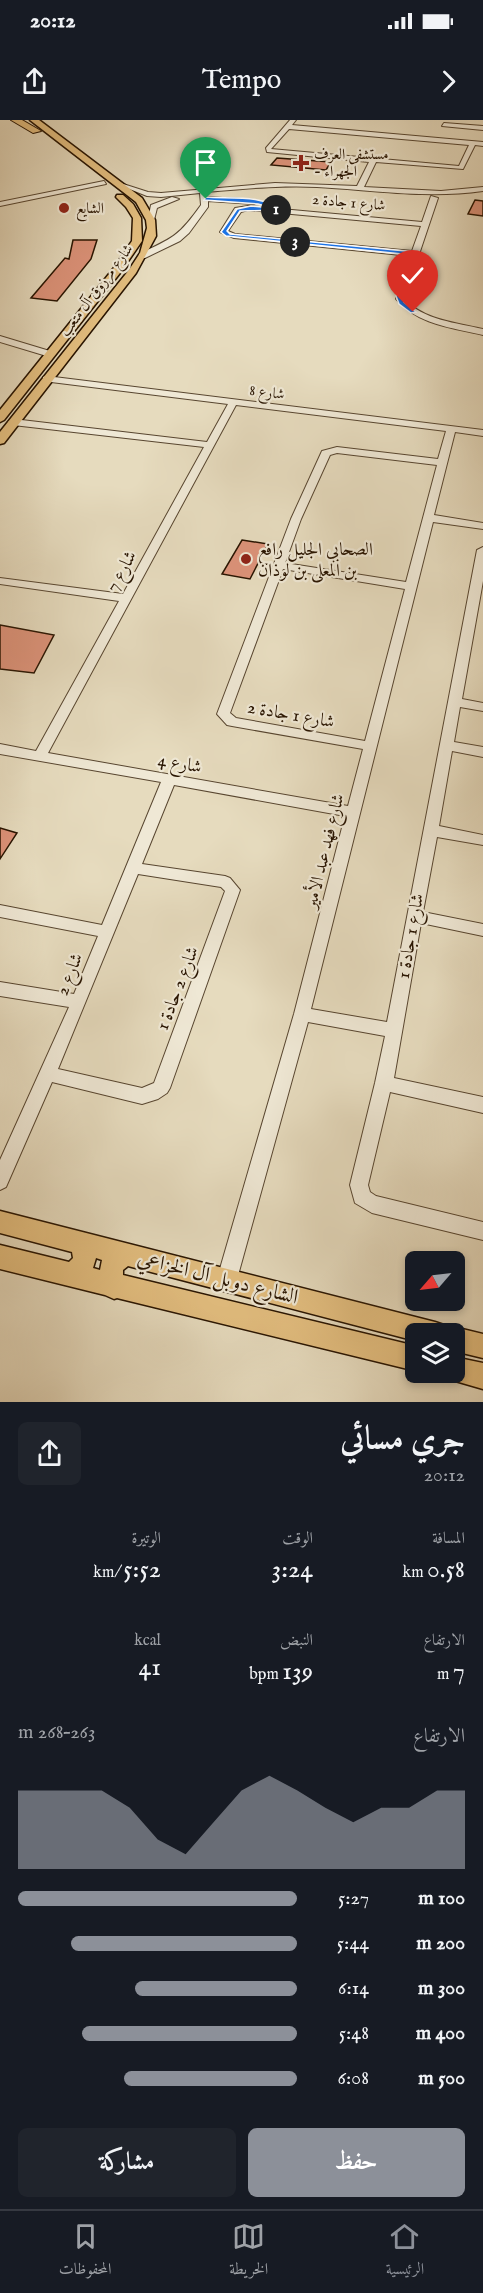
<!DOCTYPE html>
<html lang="ar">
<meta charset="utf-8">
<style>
body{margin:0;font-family:"IM FELL English",Amiri,serif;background:#20242c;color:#f1f3f6;direction:rtl;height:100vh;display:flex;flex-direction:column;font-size:22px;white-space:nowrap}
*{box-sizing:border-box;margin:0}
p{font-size:20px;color:#9ea1a6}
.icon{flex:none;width:33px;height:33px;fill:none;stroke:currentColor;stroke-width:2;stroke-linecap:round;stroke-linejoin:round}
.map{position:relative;height:1282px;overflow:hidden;direction:ltr}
.side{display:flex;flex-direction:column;background:#171b24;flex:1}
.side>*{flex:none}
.needle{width:39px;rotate:242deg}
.buttons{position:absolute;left:405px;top:1131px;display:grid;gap:12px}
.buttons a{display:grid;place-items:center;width:60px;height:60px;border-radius:9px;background:#171b24;box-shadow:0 3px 9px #0003;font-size:30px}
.pin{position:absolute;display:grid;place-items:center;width:51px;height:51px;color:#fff;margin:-62px -26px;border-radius:50% 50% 50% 0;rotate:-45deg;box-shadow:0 0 6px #0007}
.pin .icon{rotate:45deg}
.km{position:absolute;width:30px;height:30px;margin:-15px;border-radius:50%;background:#222;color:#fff;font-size:16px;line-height:30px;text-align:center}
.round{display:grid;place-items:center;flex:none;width:63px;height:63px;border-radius:9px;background:#20242c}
.overview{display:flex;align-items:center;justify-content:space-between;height:102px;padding:0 18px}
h1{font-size:33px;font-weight:600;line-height:45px}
.stats{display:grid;grid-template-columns:repeat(3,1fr);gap:9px;height:102px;padding:6px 18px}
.stats div{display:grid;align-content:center}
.stats b{font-size:26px;font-weight:600}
.stats small{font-size:16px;font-weight:400}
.stats p{font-size:16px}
.chart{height:168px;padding:12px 18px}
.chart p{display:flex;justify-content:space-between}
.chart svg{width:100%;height:108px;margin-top:6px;fill:#8c9099;opacity:.7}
.primary-button{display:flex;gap:12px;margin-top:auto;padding:12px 18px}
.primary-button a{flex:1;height:69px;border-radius:9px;background:#8c9099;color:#fff;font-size:24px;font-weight:600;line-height:69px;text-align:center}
.primary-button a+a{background:#20242c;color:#f1f3f6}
ul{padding:0 18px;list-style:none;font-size:20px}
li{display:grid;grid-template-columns:96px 72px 1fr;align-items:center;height:45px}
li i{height:15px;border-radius:8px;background:#8c9099}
.status{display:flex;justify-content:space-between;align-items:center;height:42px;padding:0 30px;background:#171b24;direction:ltr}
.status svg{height:16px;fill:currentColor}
header{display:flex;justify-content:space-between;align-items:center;height:78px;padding:0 18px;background:#171b24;font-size:27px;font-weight:600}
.tabs{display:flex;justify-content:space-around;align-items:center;height:84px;border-top:2px solid #363941;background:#171b24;font-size:16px;color:#9ea1a6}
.tabs a{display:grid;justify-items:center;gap:3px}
.tabs .active{color:#8c9099}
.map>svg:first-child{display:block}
.building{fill:#dd937a;stroke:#281401;stroke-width:1.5}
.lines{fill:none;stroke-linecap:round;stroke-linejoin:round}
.minor-casing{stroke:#584630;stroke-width:2}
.major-casing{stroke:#281401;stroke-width:3}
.highway-casing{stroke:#281401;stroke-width:2}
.minor{fill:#efe8d5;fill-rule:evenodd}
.major{fill:#e3be7f;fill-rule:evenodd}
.highway{fill:#e3be7f;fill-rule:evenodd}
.route{fill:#1a73e8;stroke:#fff;stroke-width:1.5}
.poi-dot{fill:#8f2418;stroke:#efe8d5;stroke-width:2}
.labels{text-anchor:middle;stroke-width:4.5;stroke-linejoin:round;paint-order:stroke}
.far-poi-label{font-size:15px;fill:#281401;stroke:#efe8d5;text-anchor:start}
.far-street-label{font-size:15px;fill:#281401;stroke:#efe8d5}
.poi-label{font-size:18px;fill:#281401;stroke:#efe8d5;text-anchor:start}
.street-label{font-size:18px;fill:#281401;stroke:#efe8d5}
.near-street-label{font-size:21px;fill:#281401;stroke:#efe8d5}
</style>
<div class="status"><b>20:12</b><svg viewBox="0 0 49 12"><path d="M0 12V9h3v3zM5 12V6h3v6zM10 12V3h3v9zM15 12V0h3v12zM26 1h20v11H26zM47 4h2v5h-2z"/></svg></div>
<header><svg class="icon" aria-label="forward" viewBox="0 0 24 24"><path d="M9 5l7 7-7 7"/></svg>Tempo<svg class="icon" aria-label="share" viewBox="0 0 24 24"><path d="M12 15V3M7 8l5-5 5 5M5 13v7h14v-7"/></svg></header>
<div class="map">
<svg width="483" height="1282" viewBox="0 0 483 1282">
<rect width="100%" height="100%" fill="#e6dbbe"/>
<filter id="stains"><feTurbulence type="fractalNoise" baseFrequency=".00333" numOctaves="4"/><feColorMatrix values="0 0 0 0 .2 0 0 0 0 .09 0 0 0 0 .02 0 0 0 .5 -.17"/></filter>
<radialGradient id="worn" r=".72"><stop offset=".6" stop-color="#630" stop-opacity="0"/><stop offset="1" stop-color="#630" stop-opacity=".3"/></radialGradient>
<g class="building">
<path d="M277,38L331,42L326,50L271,45Z"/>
<path d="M475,80L483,81V96L468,94Z"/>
<path d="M73,120H97L91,139L57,181L31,178L65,138L69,139Z"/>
<path d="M242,420L268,424L250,459L222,454Z"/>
<path d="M0,505L54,515L34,553L0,549Z"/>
<path d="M0,708L17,713L0,739Z"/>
</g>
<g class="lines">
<defs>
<g id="minor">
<path d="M290,0H296L292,5L483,22V26L475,25L463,49L376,42L364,67L441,71L483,67V71C427,79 373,70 317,67C280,65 242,69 205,72L207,77L254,80L258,82L254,84L208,81V87L189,113L180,121L145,138H139V134C173,118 179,116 201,85L200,73L161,77L147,76L117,64V62L148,72L161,73L275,63L357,66L369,42L267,32L266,28ZM289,9L469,25L459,46L271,29Z"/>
<path d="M444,3L483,6V10L442,6Z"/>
<path d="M104,61L106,64L0,86V82Z"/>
<path d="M431,76L438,78L404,179C423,200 457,203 483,209V215C453,208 416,204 396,179L411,136L234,118L220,112L235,88L248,86L422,102ZM248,90L421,106L412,131L235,114L228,111L241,92Z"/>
<path d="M172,77L179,79L157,88L154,100H148L151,85Z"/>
<path d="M0,216L53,232L54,234L50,237L0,222Z"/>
<path d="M46,256L483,310V316L455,312L434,395L483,403V409L433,402L311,889L387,902L477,430L483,427V461L462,579L483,583V591L460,587L454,622L483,627V637L452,631L439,706L483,715V725L437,717L423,792L483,804V816L421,803L394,958L483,977V993L390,972L368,1065L370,1072L376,1076L483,1102V1120L372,1093L355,1083L350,1065L375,963L385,916L308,902L237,1159L234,1166L227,1169L220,1166L217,1159L294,894L345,696L174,665L142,744L225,756L230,758L240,770L170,968L167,973L158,979L142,984L52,962L6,1067L0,1070V1040L69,887L0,876V862L74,874L98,816L0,797V785L102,805L161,662L0,634V624L36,631L119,481L0,464V458L123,474L204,327L13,305L8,302L13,299L207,322L228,284L43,261V257ZM236,285L446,311L438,339L337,327L322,331L291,399L217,594L227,605L232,606L363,629L348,686L48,633ZM337,333L437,345L406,462L285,443L301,399L330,335ZM283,449L405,469L365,621L236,598L230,593ZM138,754L221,767L225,771L154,963L142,968L58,949Z"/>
</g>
<g id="major">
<path d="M30,0H39L142,78L155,100L156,116L136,153L4,323L0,324V312L129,150L140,133L147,108L146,100L136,82Z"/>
<path d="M117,75H123L133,84L141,98L142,121L120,153L4,300L0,302V290L113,149L132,121L133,98L126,87L116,77Z"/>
<path d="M0,1091L435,1202L444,1205L446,1210L454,1207L483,1214V1238L454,1231V1214H416V1221L128,1146L123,1150V1155L416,1226V1251L117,1178L114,1179L105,1175L0,1149V1125L69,1142L73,1138L72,1132L0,1113ZM96,1138L102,1140L100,1150L93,1148Z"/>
<path d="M454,1237L483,1243V1269L445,1258L443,1252H454Z"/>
</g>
<path id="highway" d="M11,0H22L41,11L33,13Z"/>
</defs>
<use href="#minor" class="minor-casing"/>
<use href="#major" class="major-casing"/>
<use href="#highway" class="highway-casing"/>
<use href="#minor" class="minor"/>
<use href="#major" class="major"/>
<use href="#highway" class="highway"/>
</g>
<path class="route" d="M206,77C227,79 264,74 280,90L240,91L227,111L230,114L416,132L402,176L404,182L416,192L411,193L399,184L396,176L411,135L226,116L221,112L237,89L251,86L272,88L258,84L204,80Z"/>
<g class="poi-dot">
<path d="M298 34h6v6h6v6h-6v6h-6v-6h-6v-6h6z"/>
<circle cx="64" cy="88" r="6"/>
<circle cx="246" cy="439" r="6"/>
</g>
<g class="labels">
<g class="far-poi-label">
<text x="314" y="39">مستشفى العرف<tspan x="314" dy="17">- الجهراء</tspan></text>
<text x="76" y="93">الشايع</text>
</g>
<g class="far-street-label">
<text transform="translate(349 82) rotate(5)" y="5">شارع 1 جادة 2</text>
<text transform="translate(96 170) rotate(-53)" y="5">شارع مرزوق آل متعب</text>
<text transform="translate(267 272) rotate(7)" y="5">شارع 8</text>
</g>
<g class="poi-label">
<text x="258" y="435">الصحابي الجليل رافع<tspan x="258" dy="21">بن المعلى بن لوذان</tspan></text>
</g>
<g class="street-label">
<text transform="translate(121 451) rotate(-61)" y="6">شارع 7</text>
<text transform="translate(291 594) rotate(10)" y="6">شارع 1 جادة 2</text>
<text transform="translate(180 643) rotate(10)" y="6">شارع 4</text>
<text transform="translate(324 731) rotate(-76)" y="6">شارع فهد عبد الأمير</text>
<text transform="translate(410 816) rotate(-80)" y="6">شارع 1 جادة 1</text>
<text transform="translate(69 854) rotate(-68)" y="6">شارع 2</text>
<text transform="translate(177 868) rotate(-69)" y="6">شارع 2 جادة 1</text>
</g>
<g class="near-street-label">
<text transform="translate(218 1157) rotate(14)" y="7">الشارع دوبل آل الخزاعي</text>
</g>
</g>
<rect width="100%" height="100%" filter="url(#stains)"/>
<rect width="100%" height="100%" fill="url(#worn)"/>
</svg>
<div class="buttons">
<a><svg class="needle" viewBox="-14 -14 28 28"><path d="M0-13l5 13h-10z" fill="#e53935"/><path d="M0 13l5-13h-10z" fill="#9ea1a6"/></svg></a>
<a><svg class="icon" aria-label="layers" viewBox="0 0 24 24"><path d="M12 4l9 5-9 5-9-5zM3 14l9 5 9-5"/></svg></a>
</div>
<div class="pin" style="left:206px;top:79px;background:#1e9e55"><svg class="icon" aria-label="arrive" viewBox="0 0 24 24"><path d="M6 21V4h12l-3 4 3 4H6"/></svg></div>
<div class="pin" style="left:413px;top:192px;background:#d93025"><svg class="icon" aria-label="check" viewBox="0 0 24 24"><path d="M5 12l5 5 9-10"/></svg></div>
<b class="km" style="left:276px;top:90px">1</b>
<b class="km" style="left:295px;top:122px">3</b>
</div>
<section class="side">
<div class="overview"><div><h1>جري مسائي</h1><p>20:12</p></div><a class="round"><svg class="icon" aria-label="share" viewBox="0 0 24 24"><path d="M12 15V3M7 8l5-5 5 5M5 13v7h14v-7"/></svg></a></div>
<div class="stats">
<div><p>المسافة</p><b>0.58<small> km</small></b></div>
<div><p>الوقت</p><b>3:24</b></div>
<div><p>الوتيرة</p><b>5:52<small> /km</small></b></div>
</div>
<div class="stats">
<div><p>الارتفاع</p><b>7<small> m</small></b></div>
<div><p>النبض</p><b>139<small> bpm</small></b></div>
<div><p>kcal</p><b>41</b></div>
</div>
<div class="chart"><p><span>الارتفاع</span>263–268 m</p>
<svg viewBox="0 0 160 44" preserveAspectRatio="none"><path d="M0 44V12L10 12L20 12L30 12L40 19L50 32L60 38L70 25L80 12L90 6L100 12L110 19L120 25L130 19L140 19L150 12L160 12V44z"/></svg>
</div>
<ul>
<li><b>100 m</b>5:27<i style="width:100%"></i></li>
<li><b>200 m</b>5:44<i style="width:81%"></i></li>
<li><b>300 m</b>6:14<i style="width:58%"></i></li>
<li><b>400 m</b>5:48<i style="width:77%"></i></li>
<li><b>500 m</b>6:08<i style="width:62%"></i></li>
</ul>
<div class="primary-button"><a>حفظ</a><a>مشاركة</a></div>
</section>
<nav class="tabs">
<a class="active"><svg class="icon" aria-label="home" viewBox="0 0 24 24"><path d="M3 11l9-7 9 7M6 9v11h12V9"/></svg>الرئيسية</a>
<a><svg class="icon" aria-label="map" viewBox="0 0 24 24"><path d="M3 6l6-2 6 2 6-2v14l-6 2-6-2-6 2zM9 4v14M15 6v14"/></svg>الخريطة</a>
<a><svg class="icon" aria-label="saved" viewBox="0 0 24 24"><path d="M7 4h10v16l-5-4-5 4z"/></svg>المحفوظات</a>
</nav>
